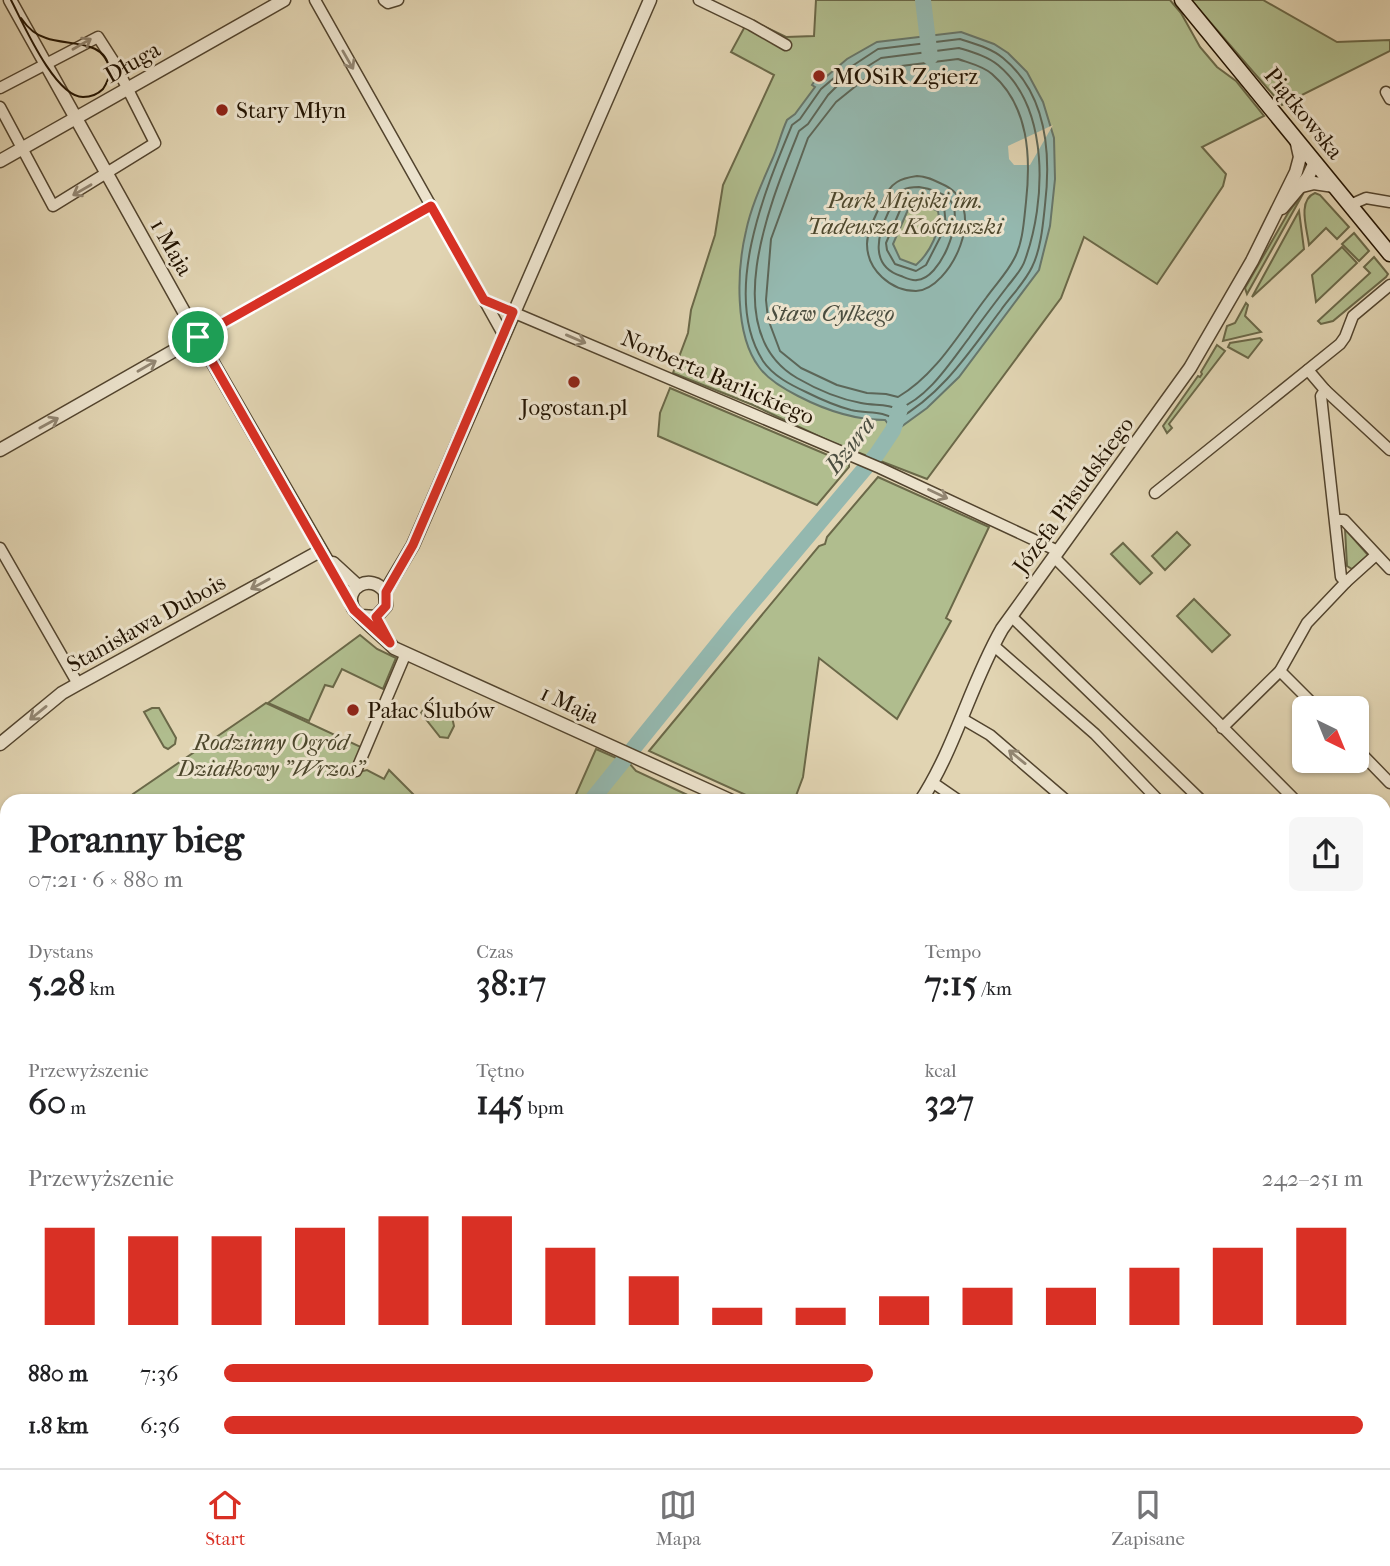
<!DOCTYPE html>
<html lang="pl">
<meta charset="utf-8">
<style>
body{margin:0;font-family:"IM FELL French Canon",serif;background:#f6f6f6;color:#202124;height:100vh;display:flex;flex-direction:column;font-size:26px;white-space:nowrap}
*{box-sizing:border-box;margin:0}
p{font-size:23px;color:#757577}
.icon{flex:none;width:38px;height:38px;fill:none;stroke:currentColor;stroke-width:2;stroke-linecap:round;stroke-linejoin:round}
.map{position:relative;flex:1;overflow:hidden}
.side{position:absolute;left:0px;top:794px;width:1391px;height:674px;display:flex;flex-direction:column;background:#fff;border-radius:21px 21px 0 0;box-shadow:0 2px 5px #0004}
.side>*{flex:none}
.needle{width:46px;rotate:137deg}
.fabs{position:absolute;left:1292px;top:696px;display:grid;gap:14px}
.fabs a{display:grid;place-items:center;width:77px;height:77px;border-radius:10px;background:#fff;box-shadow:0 2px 5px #0004;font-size:35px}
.pin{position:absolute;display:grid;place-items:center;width:60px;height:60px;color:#fff;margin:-30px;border:4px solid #fff;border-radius:50%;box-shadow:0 2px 7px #0007}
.round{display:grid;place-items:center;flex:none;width:74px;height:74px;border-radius:10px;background:#f6f6f6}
.head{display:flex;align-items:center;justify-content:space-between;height:119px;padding:0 28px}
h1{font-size:38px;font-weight:700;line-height:52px}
.stats{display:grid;grid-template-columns:repeat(3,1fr);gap:10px;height:119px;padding:7px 28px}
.stats div{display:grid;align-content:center}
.stats b{font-size:35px;font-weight:700}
.stats small{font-size:19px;font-weight:400}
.stats p{font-size:19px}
.chart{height:196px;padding:14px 28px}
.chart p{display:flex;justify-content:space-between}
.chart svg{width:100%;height:126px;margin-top:7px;stroke:#d93025;stroke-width:6}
ul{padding:0 28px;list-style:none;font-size:23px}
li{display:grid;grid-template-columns:112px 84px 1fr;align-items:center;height:52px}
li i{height:18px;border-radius:9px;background:#d93025}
.tab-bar{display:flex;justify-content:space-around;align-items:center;height:98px;border-top:2px solid #e0e0e0;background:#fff;font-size:19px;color:#757577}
.tab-bar a{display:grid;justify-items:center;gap:4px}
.tab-bar .selected{color:#d93025}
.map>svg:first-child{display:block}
.green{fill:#b0bd8e;stroke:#6a6848;stroke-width:2}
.water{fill:#94b8af;stroke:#67766a;stroke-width:2;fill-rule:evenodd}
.pier{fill:#e1d4b2}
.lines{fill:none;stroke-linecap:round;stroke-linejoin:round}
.shore{stroke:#5c6658;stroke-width:2}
.stream{stroke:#67766a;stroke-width:2.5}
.river{stroke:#94b8af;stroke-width:16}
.minor-casing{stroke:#52442e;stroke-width:13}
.tertiary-casing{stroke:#52442e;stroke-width:15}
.secondary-casing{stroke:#231402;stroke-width:17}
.minor{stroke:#ece3cd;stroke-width:10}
.tertiary{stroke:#ece3cd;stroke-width:12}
.secondary{stroke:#ece3cd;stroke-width:14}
.tram{stroke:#231402;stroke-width:2}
.rail-casing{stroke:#231402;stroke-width:5}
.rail{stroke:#ece3cd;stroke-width:2.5;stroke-dasharray:8;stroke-linecap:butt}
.oneway{stroke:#928672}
.route-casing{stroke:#fff;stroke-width:14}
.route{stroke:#d93025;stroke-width:9}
.poi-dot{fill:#8f2418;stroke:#ece3cd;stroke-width:2.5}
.labels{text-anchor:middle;stroke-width:6;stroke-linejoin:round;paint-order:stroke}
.street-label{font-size:23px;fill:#231402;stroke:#ece3cd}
.poi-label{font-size:23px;fill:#231402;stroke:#ece3cd;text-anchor:start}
.park-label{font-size:23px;font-style:italic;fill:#4d472c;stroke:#ece3cd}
.water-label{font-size:24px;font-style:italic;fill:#4b4d3f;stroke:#ece3cd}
</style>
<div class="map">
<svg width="1390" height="1468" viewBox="0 0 1390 1468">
<rect width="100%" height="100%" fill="#e1d4b2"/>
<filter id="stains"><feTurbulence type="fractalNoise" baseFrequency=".00286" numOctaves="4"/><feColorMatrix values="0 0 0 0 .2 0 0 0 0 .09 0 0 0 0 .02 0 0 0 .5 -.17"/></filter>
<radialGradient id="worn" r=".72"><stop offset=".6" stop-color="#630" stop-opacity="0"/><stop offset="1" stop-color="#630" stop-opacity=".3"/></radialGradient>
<g class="green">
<path d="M816,0H1170L1181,13L1200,47L1217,67L1236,81L1264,116L1202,147L1226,174L1223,186L1157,284L1084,237L1061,298L927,479L831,442L753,405L673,373L688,333L691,310L715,235L723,185L774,75L731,52L749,19L786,37L814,36Z"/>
<path d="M1191,0H1263L1337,42L1390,40V51L1282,105Z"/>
<path d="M1304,192L1247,294L1245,288L1288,213Z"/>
<path d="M1315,193L1320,195L1349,227L1337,239L1326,228L1309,245C1307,229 1297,200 1315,193Z"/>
<path d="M1299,211L1304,249L1252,297Z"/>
<path d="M1354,233L1369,251L1359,261L1342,244Z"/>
<path d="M1342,247L1357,263L1316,302L1312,275Z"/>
<path d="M1374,257L1388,274L1386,277L1333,321L1321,324L1318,321L1370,273L1364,267Z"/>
<path d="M1246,303L1248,305L1245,316L1261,332L1223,341L1227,326L1235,323Z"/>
<path d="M1260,338L1262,340L1248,358L1228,347L1230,343Z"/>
<path d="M1217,345L1225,351L1169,424L1172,428L1167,433L1163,426L1198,376L1200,377L1202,374L1201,372Z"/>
<path d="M670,388L849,464V467L817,505L658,436L660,413Z"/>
<path d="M878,477L989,527L946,618L951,621L897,719L819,658L803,777L794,801H759L649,751L819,546L825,544L827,537Z"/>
<path d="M1345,529L1368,555L1352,569L1347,566Z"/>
<path d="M1177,532L1190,545L1165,570L1152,556Z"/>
<path d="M1123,543L1152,573L1140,584L1111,554Z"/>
<path d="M1194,599L1230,635L1212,652L1177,616Z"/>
<path d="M360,635L377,649L396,658L383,689L342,669L333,687L325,685L309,721L268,703Z"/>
<path d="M266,703L363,748L359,772L367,770L384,779L389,770L420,801L138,802L133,794Z"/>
<path d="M428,705L452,717L454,726L448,738L440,737L421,713L425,707Z"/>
<path d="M152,708H159L176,738L175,744L168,749L164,747L144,712Z"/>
<path d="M596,749L630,764L636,771L694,798L692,801H573Z"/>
<path d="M7,1028V1303L0,1309V1032Z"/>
<path d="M7,1320V1411L0,1410V1325Z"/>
</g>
<path class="water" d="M961,32L994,44L1008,53L1027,72L1043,102L1054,138L1055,179L1050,226L1039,270L959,377L927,408L898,429L893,430L885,420C853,420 825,410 798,396C784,389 768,380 759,367C734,334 737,269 746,231C751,207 762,183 772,160C778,147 781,133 787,120L795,114L815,87L812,85L816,79L820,82L847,59L877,42ZM920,202L938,211C942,229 930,253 916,265L900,259L893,244L910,205Z"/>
<path class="pier" d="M1053,125L1030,165H1014L1009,159L1008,146Z"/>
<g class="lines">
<g class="shore">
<path d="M960,39C975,44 991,48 1003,58C1047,94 1051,154 1045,205C1043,224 1041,249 1032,267C1025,282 1011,296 1001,310C970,351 942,395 896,420C882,410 868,414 851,410C836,406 820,399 806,392C791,385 773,376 763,361C721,295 765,190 792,125L800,119L821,89L834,78L878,49Z"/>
<path d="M959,48C972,52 987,56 998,65C1050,108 1046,202 1025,260C1022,270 1013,279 1007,287C994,304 981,321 969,338C950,363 928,398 898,409C886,403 874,406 861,403C839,399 816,389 797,378C715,330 773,196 799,131L808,124L828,95L839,84L881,58Z"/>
<path d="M958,59C969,63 983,66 992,74C1029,106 1031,157 1026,202C1024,220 1023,243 1014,259C1007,273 995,285 986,298C960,332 936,375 898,397L886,394L867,393L837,385L801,368L780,351L768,319L766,300L771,239L808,138L836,102L862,81L885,68Z"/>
<path d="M917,176C926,176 934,180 942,184C992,205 950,290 916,291C891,291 867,270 867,244C867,232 874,219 879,208C884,199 887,188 897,182C903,178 910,177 917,176Z"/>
<path d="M919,187C929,188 947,194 952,203C963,222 940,279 917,280C912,281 906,278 901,276C870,266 877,236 888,213C892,205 895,195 903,190C908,187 913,187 919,187Z"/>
<path d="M920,196L944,206L946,226L926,265L916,271L895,264L887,250L886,243L904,201L909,197Z"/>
</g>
<g class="stream">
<path d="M0,1458H7"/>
<path d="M91,1461L146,1468"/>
<path d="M411,1468L485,1461"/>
</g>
<g class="river">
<path d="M923,0L930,57"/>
<path d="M590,802L738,619L877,454L893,430L900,409"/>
<path d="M0,1315L7,1310"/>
</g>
<defs>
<g id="minor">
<path d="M315,0L484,300L880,468L1058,551"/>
<path d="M384,0L388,3L398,0"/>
<path d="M699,0L751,25L786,45"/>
<path d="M0,88L98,37L114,62L155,143L53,206L0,107"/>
<path d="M1386,92L1390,99"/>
<path d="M1350,205L1366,198L1390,202"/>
<path d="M484,300L503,334"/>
<path d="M198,337L431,206"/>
<path d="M1308,370L1325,390L1390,450"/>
<path d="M1155,493L1340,344L1345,337L1353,316L1390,285"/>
<path d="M1336,520H1344L1390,569"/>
<path d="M0,548L78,684"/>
<path d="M1054,557L1297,802"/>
<path d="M1346,582L1376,555"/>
<path d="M1011,616L1203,802"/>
<path d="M993,645L1095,734L1160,802"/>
<path d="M1280,671L1318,709"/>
<path d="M961,718L990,735L1068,802"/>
<path d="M1222,728L1280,671L1307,623L1346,582L1341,577L1321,396L1325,390"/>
<path d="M1356,748L1390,783"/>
<path d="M356,771L406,653"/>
<path d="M932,782L961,802"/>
<path d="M1384,863L1390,857"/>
<path d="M0,869L1,870"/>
<path d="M1384,941L1390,953"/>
<path d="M0,965L7,961"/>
<path d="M0,999L7,995"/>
<path d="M1384,1014L1390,1021"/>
<path d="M1384,1118L1390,1123"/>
<path d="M1384,1197L1390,1202"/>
<path d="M1384,1404L1390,1402"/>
<path d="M1199,1461L1204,1468"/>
<path d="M1342,1461L1347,1468"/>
<path d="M733,1468V1462L777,1461L819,1466L875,1461"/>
</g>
<g id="tertiary">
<path d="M10,0L198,337L351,602"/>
<path d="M0,161L284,0"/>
<path d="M1302,186L1314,183L1334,186"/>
<path d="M1282,208L1308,177L1315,162"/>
<path d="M0,450L198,337"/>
<path d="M333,563L358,586"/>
<path d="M385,592L413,545L650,0"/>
<path d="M361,616L376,617L386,606L385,592C371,572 343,588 353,608C359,618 385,638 394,648L734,802"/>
<path d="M0,744L62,693L78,684L320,551"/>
<path d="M920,802C955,749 970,685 1002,629L1190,368L1252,261L1296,172L1300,157L1296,139"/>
<path d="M1384,1279L1390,1278"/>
<path d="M396,1461V1468"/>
</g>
<path id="secondary" d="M1182,0L1390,254"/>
</defs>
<use href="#minor" class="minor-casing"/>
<use href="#tertiary" class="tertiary-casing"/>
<use href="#secondary" class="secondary-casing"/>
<use href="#minor" class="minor"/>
<use href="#tertiary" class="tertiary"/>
<use href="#secondary" class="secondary"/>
<path class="tram" d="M11,0C23,23 55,97 83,97C90,97 98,94 103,89C107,83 110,76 109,69C106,39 67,46 46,38C35,35 27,27 21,18"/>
<defs>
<g id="rail">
<path d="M1384,1359L1390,1358"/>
<path d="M0,1422L7,1423"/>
</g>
</defs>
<use href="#rail" class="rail-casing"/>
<use href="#rail" class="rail"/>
</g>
<defs><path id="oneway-shaft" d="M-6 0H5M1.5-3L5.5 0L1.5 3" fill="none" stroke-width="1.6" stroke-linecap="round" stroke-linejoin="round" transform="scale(1.75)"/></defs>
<g class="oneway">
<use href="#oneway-shaft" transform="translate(82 44) rotate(-30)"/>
<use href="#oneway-shaft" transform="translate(348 60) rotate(60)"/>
<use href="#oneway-shaft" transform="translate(82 190) rotate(150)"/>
<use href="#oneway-shaft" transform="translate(576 339) rotate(23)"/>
<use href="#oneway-shaft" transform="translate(147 366) rotate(-30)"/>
<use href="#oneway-shaft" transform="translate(49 423) rotate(-29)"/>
<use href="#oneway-shaft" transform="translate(938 494) rotate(25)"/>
<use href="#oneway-shaft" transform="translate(260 584) rotate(151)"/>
<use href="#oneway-shaft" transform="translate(38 713) rotate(141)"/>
<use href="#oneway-shaft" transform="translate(1017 757) rotate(-141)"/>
</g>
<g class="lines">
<defs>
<path id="route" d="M431,206L484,300L513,312L413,545L386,592V606L376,617L390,643L354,610L198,337Z"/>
</defs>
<use href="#route" class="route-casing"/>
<use href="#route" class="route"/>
</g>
<g class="poi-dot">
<circle cx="819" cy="76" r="7"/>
<circle cx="222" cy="110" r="7"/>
<circle cx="574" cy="382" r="7"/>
<circle cx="353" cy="710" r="7"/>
</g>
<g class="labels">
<g class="street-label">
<text transform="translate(132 62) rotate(-30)" y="8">Długa</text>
<text transform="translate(1304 113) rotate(51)" y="8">Piątkowska</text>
<text transform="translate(172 247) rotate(60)" y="8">1 Maja</text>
<text transform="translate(718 377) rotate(23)" y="8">Norberta Barlickiego</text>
<text transform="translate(1073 495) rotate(-54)" y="8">Józefa Piłsudskiego</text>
<text transform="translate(146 623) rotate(-29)" y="8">Stanisława Dubois</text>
<text transform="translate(570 704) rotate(25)" y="8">1 Maja</text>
</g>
<g class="poi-label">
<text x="833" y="84">MOSiR Zgierz</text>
<text x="236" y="118">Stary Młyn</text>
<text x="574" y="415" text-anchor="middle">Jogostan.pl</text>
<text x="367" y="718">Pałac Ślubów</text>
</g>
<g class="park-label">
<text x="905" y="208">Park Miejski im.<tspan x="905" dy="26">Tadeusza Kościuszki</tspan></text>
<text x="271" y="750">Rodzinny Ogród<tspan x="271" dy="26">Działkowy "Wrzos"</tspan></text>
</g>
<g class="water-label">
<text x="831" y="321">Staw Cylkego</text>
<text transform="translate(850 445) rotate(-52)" y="8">Bzura</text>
</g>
</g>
<rect width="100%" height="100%" filter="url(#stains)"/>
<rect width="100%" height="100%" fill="url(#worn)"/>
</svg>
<div class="fabs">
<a><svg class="needle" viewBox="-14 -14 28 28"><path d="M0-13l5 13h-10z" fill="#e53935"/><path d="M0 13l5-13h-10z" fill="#757577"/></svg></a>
</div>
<div class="pin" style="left:198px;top:337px;background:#1e9e55"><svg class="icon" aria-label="arrive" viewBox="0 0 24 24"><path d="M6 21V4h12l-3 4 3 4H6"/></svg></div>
<section class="side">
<div class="head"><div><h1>Poranny bieg</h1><p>07:21 · 6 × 880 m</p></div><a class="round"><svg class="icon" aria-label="share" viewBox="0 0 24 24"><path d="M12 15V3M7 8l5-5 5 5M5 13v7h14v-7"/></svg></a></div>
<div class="stats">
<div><p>Dystans</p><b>5.28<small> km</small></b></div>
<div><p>Czas</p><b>38:17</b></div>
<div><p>Tempo</p><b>7:15<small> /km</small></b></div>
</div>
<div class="stats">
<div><p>Przewyższenie</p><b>60<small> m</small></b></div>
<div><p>Tętno</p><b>145<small> bpm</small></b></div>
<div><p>kcal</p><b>327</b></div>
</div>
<div class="chart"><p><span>Przewyższenie</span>242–251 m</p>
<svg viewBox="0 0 160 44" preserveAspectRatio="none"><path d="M5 44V10M15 44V13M25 44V13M35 44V10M45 44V6M55 44V6M65 44V17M75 44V27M85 44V38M95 44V38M105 44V34M115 44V31M125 44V31M135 44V24M145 44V17M155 44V10"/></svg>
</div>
<ul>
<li><b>880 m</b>7:36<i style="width:57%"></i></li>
<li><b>1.8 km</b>6:36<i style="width:100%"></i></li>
</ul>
</section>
</div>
<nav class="tab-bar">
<a class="selected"><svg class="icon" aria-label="home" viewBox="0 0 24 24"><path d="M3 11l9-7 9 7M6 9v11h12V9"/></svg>Start</a>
<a><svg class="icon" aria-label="map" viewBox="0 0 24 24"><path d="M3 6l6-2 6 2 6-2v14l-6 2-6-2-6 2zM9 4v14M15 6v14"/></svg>Mapa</a>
<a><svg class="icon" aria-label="saved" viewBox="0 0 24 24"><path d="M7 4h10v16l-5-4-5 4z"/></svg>Zapisane</a>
</nav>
